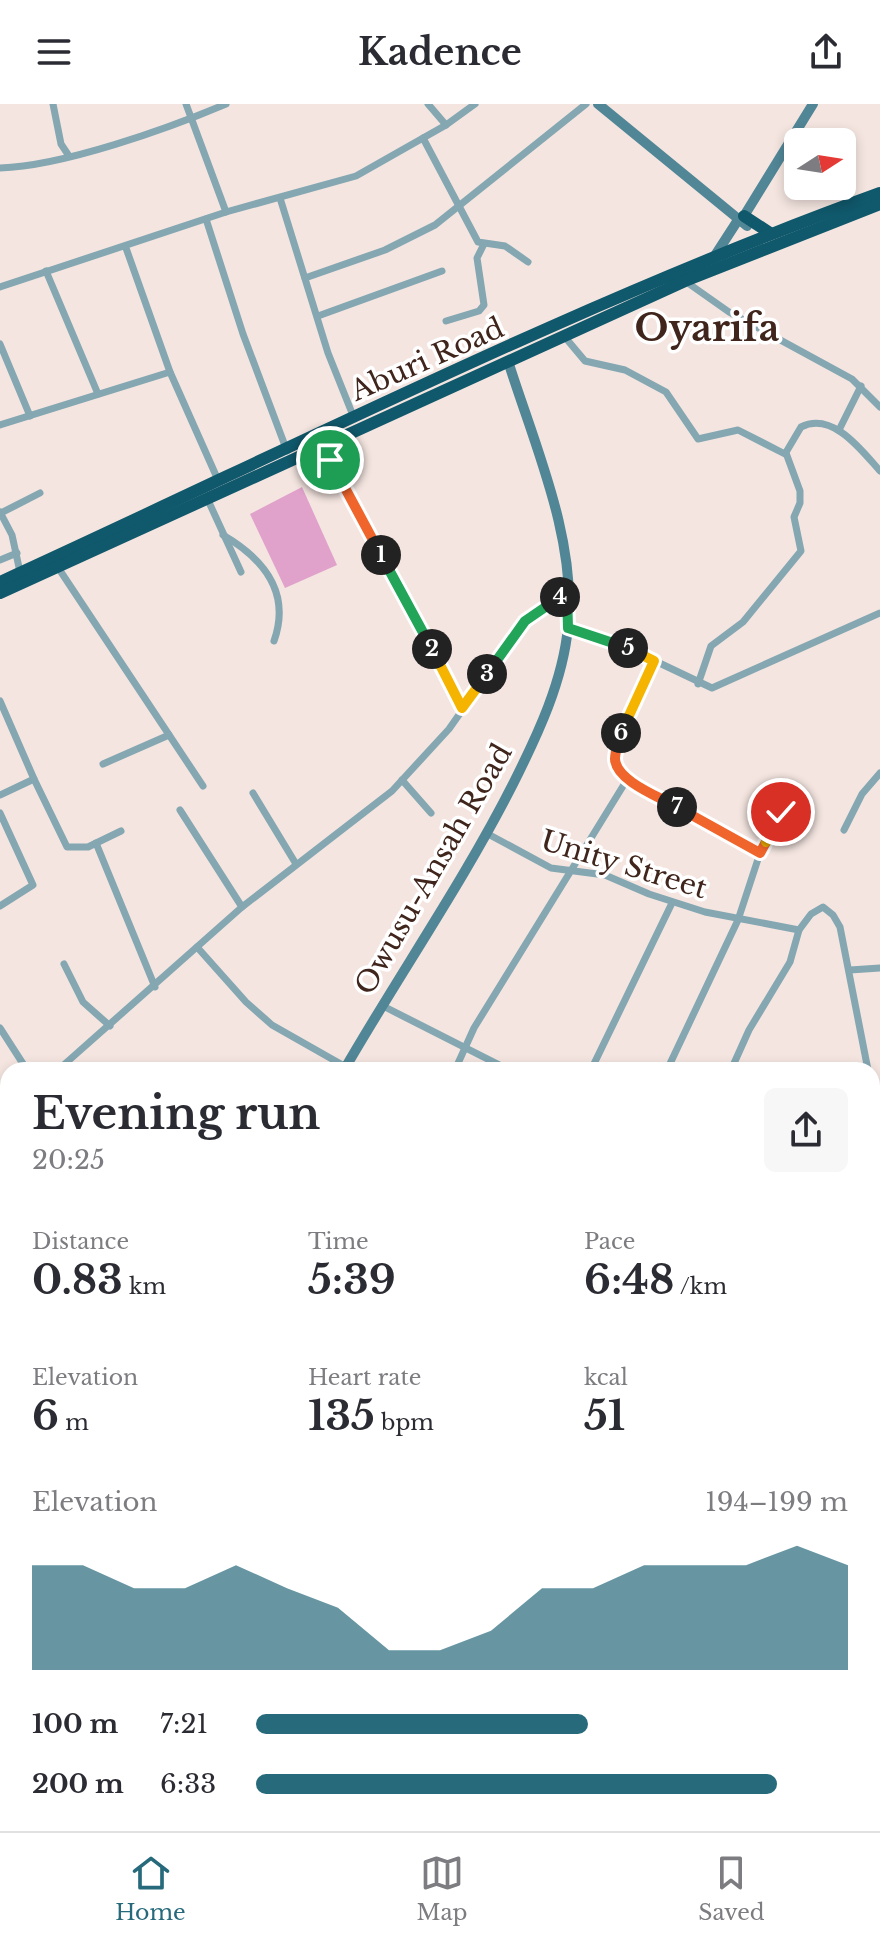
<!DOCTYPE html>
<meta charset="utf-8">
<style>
body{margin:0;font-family:"Libre Baskerville",serif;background:#f7f7f7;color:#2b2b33;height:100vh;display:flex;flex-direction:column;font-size:30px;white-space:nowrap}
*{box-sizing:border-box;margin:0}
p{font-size:26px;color:#7c7c81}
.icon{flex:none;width:44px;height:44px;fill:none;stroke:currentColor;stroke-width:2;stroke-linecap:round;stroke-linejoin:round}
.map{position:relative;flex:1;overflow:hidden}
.panel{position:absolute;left:0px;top:958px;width:880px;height:770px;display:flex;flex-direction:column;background:#fff;border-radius:24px 24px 0 0;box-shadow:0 4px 12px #0003}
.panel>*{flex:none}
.needle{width:52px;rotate:78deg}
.fabs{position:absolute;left:784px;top:24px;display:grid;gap:16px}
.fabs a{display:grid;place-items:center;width:72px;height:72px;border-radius:12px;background:#fff;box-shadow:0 4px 12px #0003;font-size:40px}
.pin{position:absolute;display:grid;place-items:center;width:68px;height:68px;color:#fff;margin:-34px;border:4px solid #fff;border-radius:50%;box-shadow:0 2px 8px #0007}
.km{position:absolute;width:40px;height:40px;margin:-20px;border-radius:50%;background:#222;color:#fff;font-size:22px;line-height:40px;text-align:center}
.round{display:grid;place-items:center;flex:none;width:84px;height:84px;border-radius:12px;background:#f7f7f7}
.head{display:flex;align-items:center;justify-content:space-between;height:136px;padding:0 32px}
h1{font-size:44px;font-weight:700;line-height:60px}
.figures{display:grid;grid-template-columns:repeat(3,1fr);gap:12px;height:136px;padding:8px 32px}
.figures div{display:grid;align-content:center}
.figures b{font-size:40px;font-weight:700}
.figures small{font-size:22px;font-weight:400}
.figures p{font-size:22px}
.chart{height:224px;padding:16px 32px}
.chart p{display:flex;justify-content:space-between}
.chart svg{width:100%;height:144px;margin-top:8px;fill:#276a7c;opacity:.7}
ul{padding:0 32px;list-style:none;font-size:26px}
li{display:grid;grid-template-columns:128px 96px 1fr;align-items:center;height:60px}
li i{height:20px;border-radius:10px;background:#276a7c}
header{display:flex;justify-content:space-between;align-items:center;height:104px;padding:0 32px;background:#fff;font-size:36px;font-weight:700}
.menu{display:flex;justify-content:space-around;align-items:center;height:112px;border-top:2px solid #e1e1e2;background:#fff;font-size:22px;color:#7c7c81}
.menu a{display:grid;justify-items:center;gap:4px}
.menu .active{color:#276a7c}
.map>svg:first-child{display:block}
.green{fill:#e0a1cb}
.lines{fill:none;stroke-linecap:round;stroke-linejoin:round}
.street{stroke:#84a7b2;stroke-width:7}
.secondary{stroke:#518696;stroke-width:10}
.highway{stroke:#10586b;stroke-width:12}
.split-1-casing{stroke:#fff;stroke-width:16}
.split-2-casing{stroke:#fff;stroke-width:16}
.split-3-casing{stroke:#fff;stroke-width:16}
.split-4-casing{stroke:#fff;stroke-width:16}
.split-5-casing{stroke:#fff;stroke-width:16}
.split-6-casing{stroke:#fff;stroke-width:16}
.split-7-casing{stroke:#fff;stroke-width:16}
.split-8-casing{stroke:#fff;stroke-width:16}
.split-9-casing{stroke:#fff;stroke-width:16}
.split-1{stroke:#f0652b;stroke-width:10}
.split-2{stroke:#22a559;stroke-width:10}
.split-3{stroke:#f5b400;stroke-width:10}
.split-4{stroke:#22a559;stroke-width:10}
.split-5{stroke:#22a559;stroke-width:10}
.split-6{stroke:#f5b400;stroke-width:10}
.split-7{stroke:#f0652b;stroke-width:10}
.split-8{stroke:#f0652b;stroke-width:10}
.split-9{stroke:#f5b400;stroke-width:10}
.labels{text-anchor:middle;stroke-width:7;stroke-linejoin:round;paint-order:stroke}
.street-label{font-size:28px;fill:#40251c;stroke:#fff}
.district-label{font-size:36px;font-weight:bold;fill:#40251c;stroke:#fff}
</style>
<header><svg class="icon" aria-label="menu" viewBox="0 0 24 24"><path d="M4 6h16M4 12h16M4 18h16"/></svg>Kadence<svg class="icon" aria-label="share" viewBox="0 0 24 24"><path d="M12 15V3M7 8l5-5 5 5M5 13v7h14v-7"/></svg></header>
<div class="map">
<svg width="880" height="1727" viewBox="0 0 880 1727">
<rect width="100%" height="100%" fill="#f4e5e0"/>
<path class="green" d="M302,383L337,461L285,484L250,410Z"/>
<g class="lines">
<g class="street">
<path d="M53,0L61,40L69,52"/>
<path d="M186,0L226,108"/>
<path d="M428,0L446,21"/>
<path d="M423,34L478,138L505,142L528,158"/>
<path d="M0,64C63,62 167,25 226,0"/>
<path d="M280,94L328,249L354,314"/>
<path d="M206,115L243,230L287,347"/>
<path d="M126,144L170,268L218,376"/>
<path d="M46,167L98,290"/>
<path d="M305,174L385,146L435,121L586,0"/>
<path d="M685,177L729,208L852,275L880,303"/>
<path d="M0,183L226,108L356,72L446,21L475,0"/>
<path d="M318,212L442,167"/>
<path d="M446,217L479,207L484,201L477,154L484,140"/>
<path d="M564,232L585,257L625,266L666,288L698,335L738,326L785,350L801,323C833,307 862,347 880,367"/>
<path d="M0,240L30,312"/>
<path d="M0,321L170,268"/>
<path d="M839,326L861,282"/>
<path d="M324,342L462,604"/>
<path d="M207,394L241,468"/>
<path d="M0,408L12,431L20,468"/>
<path d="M1,409L40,389"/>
<path d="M223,431C264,455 291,489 274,537"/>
<path d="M0,456L17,449"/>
<path d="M57,462L203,682"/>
<path d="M568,524L632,546L712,584L880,509"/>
<path d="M654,557C644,579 609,637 616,660C617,666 623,670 628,674L760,749L738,816L667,966"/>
<path d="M698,580L711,542L743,518L801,447L794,413L800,399V387L786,349"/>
<path d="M0,597L34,675L0,691"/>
<path d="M103,660L169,631"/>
<path d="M34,675L67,743H88L121,727"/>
<path d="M402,676L431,709"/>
<path d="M253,689L296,760"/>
<path d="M180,706L242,803"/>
<path d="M0,709L33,781L0,802"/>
<path d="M844,726L862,690L880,669"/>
<path d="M488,730L551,764L605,771L649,790L705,808L799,826"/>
<path d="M96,739L155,883"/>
<path d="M760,749L781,708"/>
<path d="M197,843L246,898L272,921L346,963"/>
<path d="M64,860L83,898L110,922"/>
<path d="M850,866L880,864"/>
<path d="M383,902L509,966"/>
<path d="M0,924L27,966"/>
<path d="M58,966L242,803L392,687L449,625L525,517L567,488"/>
<path d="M455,966L474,924L628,674"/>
<path d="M591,966L672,799"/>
<path d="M731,966L749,926L790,858L799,826L811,810L823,803L833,811L840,823L868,966"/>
<path d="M872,979L880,1007"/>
<path d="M0,1012L8,1007"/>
<path d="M872,1214L880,1213"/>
<path d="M0,1223L7,1211"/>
<path d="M872,1323L880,1321"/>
<path d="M0,1344L8,1330"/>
<path d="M872,1421L880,1419"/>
<path d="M872,1521L880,1519"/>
<path d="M0,1568L8,1554"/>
<path d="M0,1607L8,1612"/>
<path d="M872,1635L880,1634"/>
<path d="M872,1716L880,1715"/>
<path d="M67,1720L77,1727"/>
<path d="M213,1720L218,1727"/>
<path d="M443,1720L462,1727"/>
<path d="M482,1727V1720"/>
<path d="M544,1727V1720"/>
<path d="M793,1727L840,1720"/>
</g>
<g class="secondary">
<path d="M598,0L747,122"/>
<path d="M716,150L738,116L744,112L813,0"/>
<path d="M344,966C400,869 464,777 514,678C538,630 563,577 568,523C577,435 534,340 508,257"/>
<path d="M0,1489L8,1477"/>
</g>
<g class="highway">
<path d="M744,112L770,129"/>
<path d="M0,478C291,345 579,198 880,89"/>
<path d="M0,489L685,177L880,100"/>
</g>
</g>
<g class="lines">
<defs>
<path id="split-1" d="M330,356L381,451"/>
<path id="split-2" d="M381,451L432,545"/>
<path id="split-3" d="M432,545L462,604L487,570"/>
<path id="split-4" d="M487,570L525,517L560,493"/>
<path id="split-5" d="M560,493L567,488L568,524L628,544"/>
<path id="split-6" d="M621,629L654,557L628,544"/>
<path id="split-7" d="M621,629C619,637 615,647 615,655C616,677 660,693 677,703"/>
<path id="split-8" d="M677,703L760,749L766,738"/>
<path id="split-9" d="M766,738L781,708"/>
</defs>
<use href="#split-1" class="split-1-casing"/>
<use href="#split-2" class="split-2-casing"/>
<use href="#split-3" class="split-3-casing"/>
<use href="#split-4" class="split-4-casing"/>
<use href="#split-5" class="split-5-casing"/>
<use href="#split-6" class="split-6-casing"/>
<use href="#split-7" class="split-7-casing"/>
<use href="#split-8" class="split-8-casing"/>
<use href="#split-9" class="split-9-casing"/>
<use href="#split-1" class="split-1"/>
<use href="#split-2" class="split-2"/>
<use href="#split-3" class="split-3"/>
<use href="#split-4" class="split-4"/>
<use href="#split-5" class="split-5"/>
<use href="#split-6" class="split-6"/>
<use href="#split-7" class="split-7"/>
<use href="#split-8" class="split-8"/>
<use href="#split-9" class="split-9"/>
</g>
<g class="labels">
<g class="street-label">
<text transform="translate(427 255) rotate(-24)" y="10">Aburi Road</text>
<text transform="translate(624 760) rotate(17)" y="10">Unity Street</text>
<text transform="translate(433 765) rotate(-60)" y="10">Owusu-Ansah Road</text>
</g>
<g class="district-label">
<text x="707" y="237">Oyarifa</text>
</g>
</g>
</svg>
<div class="fabs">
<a><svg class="needle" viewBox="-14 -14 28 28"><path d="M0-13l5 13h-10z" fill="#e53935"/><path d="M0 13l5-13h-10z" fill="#7c7c81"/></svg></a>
</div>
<div class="pin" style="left:330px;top:356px;background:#1e9e55"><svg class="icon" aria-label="arrive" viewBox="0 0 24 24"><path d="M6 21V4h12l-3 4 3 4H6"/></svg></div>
<div class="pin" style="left:781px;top:708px;background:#d93025"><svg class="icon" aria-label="check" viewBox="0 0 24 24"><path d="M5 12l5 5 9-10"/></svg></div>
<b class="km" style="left:381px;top:451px">1</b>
<b class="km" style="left:432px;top:545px">2</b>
<b class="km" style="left:487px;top:570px">3</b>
<b class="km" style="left:560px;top:493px">4</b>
<b class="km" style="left:628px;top:544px">5</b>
<b class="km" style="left:621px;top:629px">6</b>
<b class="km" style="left:677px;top:703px">7</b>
<section class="panel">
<div class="head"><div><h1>Evening run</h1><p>20:25</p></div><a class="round"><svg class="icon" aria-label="share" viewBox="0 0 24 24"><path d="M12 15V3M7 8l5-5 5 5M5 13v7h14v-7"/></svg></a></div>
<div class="figures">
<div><p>Distance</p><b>0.83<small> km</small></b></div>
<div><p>Time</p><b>5:39</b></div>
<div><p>Pace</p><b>6:48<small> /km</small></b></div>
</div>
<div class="figures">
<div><p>Elevation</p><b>6<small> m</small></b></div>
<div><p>Heart rate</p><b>135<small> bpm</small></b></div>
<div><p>kcal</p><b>51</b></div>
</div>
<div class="chart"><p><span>Elevation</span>194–199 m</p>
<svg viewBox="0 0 160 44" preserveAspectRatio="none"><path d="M0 44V12L10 12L20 19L30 19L40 12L50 19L60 25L70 38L80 38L90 32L100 19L110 19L120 12L130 12L140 12L150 6L160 12V44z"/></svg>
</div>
<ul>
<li><b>100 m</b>7:21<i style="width:56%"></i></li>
<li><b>200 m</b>6:33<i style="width:88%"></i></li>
</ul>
</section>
</div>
<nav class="menu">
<a class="active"><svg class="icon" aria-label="home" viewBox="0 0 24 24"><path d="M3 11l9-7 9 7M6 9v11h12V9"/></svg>Home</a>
<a><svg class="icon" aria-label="map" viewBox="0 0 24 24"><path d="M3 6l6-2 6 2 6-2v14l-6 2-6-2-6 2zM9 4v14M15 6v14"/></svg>Map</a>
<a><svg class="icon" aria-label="saved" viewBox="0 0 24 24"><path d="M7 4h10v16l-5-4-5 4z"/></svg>Saved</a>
</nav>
